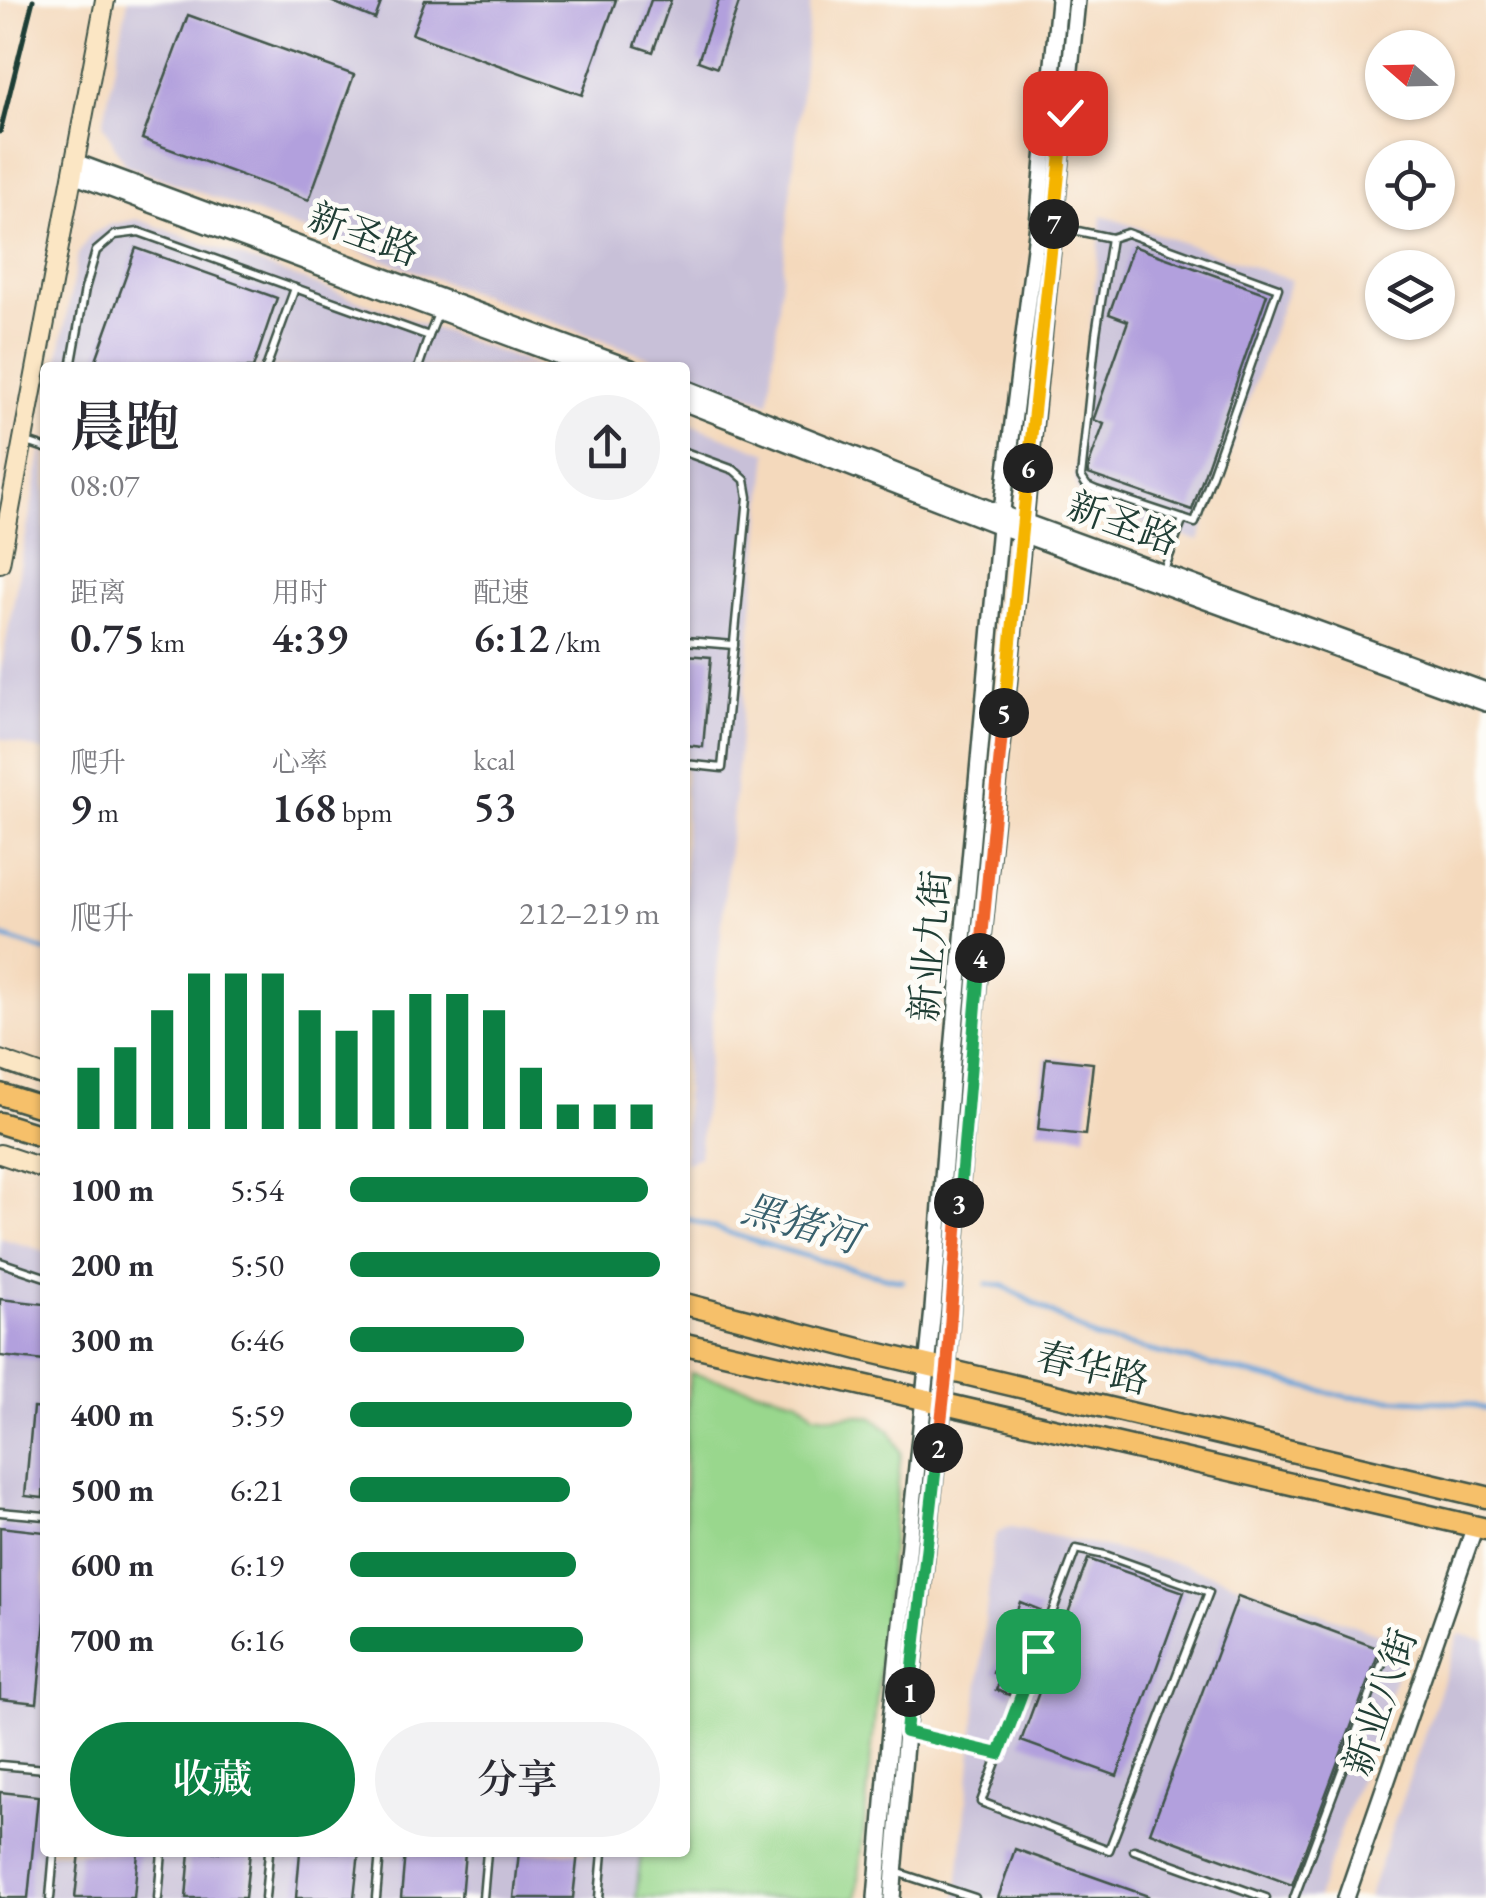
<!DOCTYPE html>
<html lang="zh">
<meta charset="utf-8">
<style>
body{margin:0;font-family:"EB Garamond","Noto Serif SC",serif;background:#f2f2f3;color:#2b2b33;height:100vh;display:flex;flex-direction:column;font-size:38px;white-space:nowrap}
*{box-sizing:border-box;margin:0}
p{font-size:32px;color:#7c7c81}
.icon{flex:none;width:55px;height:55px;fill:none;stroke:currentColor;stroke-width:2;stroke-linecap:round;stroke-linejoin:round}
.map{position:relative;flex:1;overflow:hidden}
.sheet{position:absolute;left:40px;top:362px;width:650px;height:1495px;display:flex;flex-direction:column;background:#fff;border-radius:10px;box-shadow:0 2px 8px #0004}
.sheet>*{flex:none}
.needle{width:65px;rotate:290deg}
.fabs{position:absolute;left:1365px;top:30px;display:grid;gap:20px}
.fabs a{display:grid;place-items:center;width:90px;height:90px;border-radius:50%;background:#fff;box-shadow:0 2px 8px #0004;font-size:50px}
.pin{position:absolute;display:grid;place-items:center;width:85px;height:85px;color:#fff;margin:-42px;border-radius:20px;box-shadow:0 5px 15px #0006}
.km{position:absolute;width:50px;height:50px;margin:-25px;border-radius:50%;background:#222;color:#fff;font-size:28px;line-height:50px;text-align:center}
.round{display:grid;place-items:center;flex:none;width:105px;height:105px;border-radius:52px;background:#f2f2f3}
.headline{display:flex;align-items:center;justify-content:space-between;height:170px;padding:0 30px}
h1{font-size:55px;font-weight:600;line-height:75px}
.figures{display:grid;grid-template-columns:repeat(3,1fr);gap:15px;height:170px;padding:10px 30px}
.figures div{display:grid;align-content:center}
.figures b{font-size:42px;font-weight:600}
.figures small{font-size:28px;font-weight:400}
.figures p{font-size:28px}
.chart{height:280px;padding:20px 30px}
.chart p{display:flex;justify-content:space-between}
.chart svg{width:100%;height:180px;margin-top:10px;stroke:#0b8043;stroke-width:6}
.primary-button{display:flex;gap:20px;margin-top:auto;padding:20px 30px}
.primary-button a{flex:1;height:115px;border-radius:60px;background:#0b8043;color:#fff;font-size:40px;font-weight:600;line-height:115px;text-align:center}
.primary-button a+a{background:#f2f2f3;color:#2b2b33}
ul{padding:0 30px;list-style:none;font-size:32px}
li{display:grid;grid-template-columns:160px 120px 1fr;align-items:center;height:75px}
li i{height:25px;border-radius:12px;background:#0b8043}
.map>svg:first-child{display:block}
.industrial{fill:#c8c0d8}
.green{fill:#99d78d;stroke:#5c8a60;stroke-width:2.5}
.lines{fill:none;stroke-linecap:round;stroke-linejoin:round}
.stream{stroke:#67a1d7;stroke-width:5}
.building{fill:#b2a0dd}
.service-casing{stroke:#3f5448;stroke-width:11}
.tertiary-casing{stroke:#3f5448;stroke-width:20}
.secondary-casing{stroke:#3f5448;stroke-width:22}
.primary-casing{stroke:#3f5448;stroke-width:25}
.service{stroke:#fff;stroke-width:6}
.tertiary{stroke:#fff;stroke-width:15}
.secondary{stroke:#fbe6c4;stroke-width:18}
.primary{stroke:#f6c06b;stroke-width:20}
.rail{stroke:#1f3d34;stroke-width:5}
.split-1-casing{stroke:#fff;stroke-width:20}
.split-2-casing{stroke:#fff;stroke-width:20}
.split-3-casing{stroke:#fff;stroke-width:20}
.split-4-casing{stroke:#fff;stroke-width:20}
.split-5-casing{stroke:#fff;stroke-width:20}
.split-6-casing{stroke:#fff;stroke-width:20}
.split-7-casing{stroke:#fff;stroke-width:20}
.split-8-casing{stroke:#fff;stroke-width:20}
.split-1{stroke:#22a559;stroke-width:12}
.split-2{stroke:#22a559;stroke-width:12}
.split-3{stroke:#f0652b;stroke-width:12}
.split-4{stroke:#22a559;stroke-width:12}
.split-5{stroke:#f0652b;stroke-width:12}
.split-6{stroke:#f5b400;stroke-width:12}
.split-7{stroke:#f5b400;stroke-width:12}
.split-8{stroke:#f5b400;stroke-width:12}
.labels{text-anchor:middle;stroke-width:9;stroke-linejoin:round;paint-order:stroke}
.street-label{font-size:38px;fill:#1f3d34;stroke:#fdfcf7}
.water-label{font-size:40px;font-style:italic;fill:#38606d;stroke:#fdfcf7}
</style>
<div class="map">
<svg width="1486" height="1898" viewBox="0 0 1486 1898">
<rect width="100%" height="100%" fill="#fdfcf7"/>
<filter id="ink" filterUnits="userSpaceOnUse"><feTurbulence type="fractalNoise" baseFrequency=".01" numOctaves="2"/><feDisplacementMap in="SourceGraphic" scale="20" xChannelSelector="R" yChannelSelector="G"/><feConvolveMatrix kernelMatrix="1 2 1 2 8 2 1 2 1" color-interpolation-filters="sRGB"/></filter>
<filter id="wash" filterUnits="userSpaceOnUse"><feTurbulence type="fractalNoise" baseFrequency=".0048" numOctaves="4" result="noise"/><feDisplacementMap in="SourceGraphic" scale="40" xChannelSelector="R" yChannelSelector="G"/><feGaussianBlur stdDeviation="2.25" result="paint"/><feColorMatrix in="noise" values="0 0 0 0 0 0 0 0 0 0 0 0 0 0 0 0 0 1.4 0 .05"/><feComposite in="paint" operator="in"/></filter>
<g filter="url(#wash)">
<rect width="100%" height="100%" fill="#f4d9bc"/>
<g class="industrial">
<path d="M128,0H811L769,402L685,371V368L676,367L125,165L103,124Z"/>
<path d="M1102,215L1291,280L1199,541L1097,510L1087,505L1078,493L1075,479Z"/>
<path d="M137,219L540,367L57,368L78,254L90,235L109,225Z"/>
<path d="M685,422L768,453L699,1157L685,1163Z"/>
<path d="M45,433V752L0,738V674Z"/>
<path d="M0,1238L45,1251V1852L641,1853L636,1898H0Z"/>
<path d="M1012,1527L1185,1565L1407,1644L1317,1898H957L993,1544L997,1534L1006,1528Z"/>
<path d="M1459,1634L1486,1640V1898H1368Z"/>
</g>
<path class="green" d="M690,1373L799,1400L814,1414L835,1417L857,1415L873,1418L890,1430L901,1452L857,1898H636L641,1853L685,1852V1428Z"/>
<g class="lines">
<g class="stream">
<path d="M0,936L45,951"/>
<path d="M685,1218C757,1243 828,1264 902,1281"/>
<path d="M987,1284L1004,1286L1095,1338L1349,1397L1465,1403L1486,1409"/>
</g>
</g>
<g id="blocks">
<g class="building">
<path d="M328,0H382L375,19Z"/>
<path d="M425,0H616L582,95L412,34Z"/>
<path d="M651,0H671L653,52L635,46Z"/>
<path d="M719,0H740L717,68L698,61Z"/>
<path d="M188,15L354,75L309,200L142,139Z"/>
<path d="M1133,246L1267,294L1192,510L1088,474L1089,464L1104,424L1094,420V418L1128,321L1109,314Z"/>
<path d="M136,248L277,298L253,368H93Z"/>
<path d="M685,655L711,657L703,747L685,745Z"/>
<path d="M1046,1058L1093,1063L1085,1135L1038,1130Z"/>
<path d="M0,1299L45,1304V1361L0,1356Z"/>
<path d="M33,1408L45,1409L43,1498L25,1496Z"/>
<path d="M0,1527L45,1532V1620L37,1703L0,1699Z"/>
<path d="M1088,1559L1184,1592L1117,1776L1021,1741Z"/>
<path d="M1238,1596L1380,1649L1292,1885L1150,1832Z"/>
<path d="M1020,1602L1040,1610L1009,1695L996,1690L1002,1676L993,1673Z"/>
<path d="M0,1792L38,1796L28,1898H0Z"/>
<path d="M1015,1849L1148,1896L1147,1898H998Z"/>
<path d="M80,1852H138L134,1898H75Z"/>
<path d="M190,1852H250L245,1898H186Z"/>
<path d="M300,1852H359L354,1898H296Z"/>
<path d="M405,1852H465L461,1898H401Z"/>
<path d="M519,1852H578L573,1898H514Z"/>
</g>
</g>
</g>
<g filter="url(#ink)">
<use href="#blocks" fill-opacity="0" stroke="#3f5448" stroke-width="2.5"/>
<g class="lines">
<defs>
<g id="service">
<path d="M1054,226L1111,238"/>
<path d="M1127,233L1278,288L1195,523L1096,490L1087,486L1081,477L1096,334L1111,238Z"/>
<path d="M429,336L438,314"/>
<path d="M71,368L85,289L96,251L115,235L139,232L429,336L418,368"/>
<path d="M266,368L295,288"/>
<path d="M27,442L45,448"/>
<path d="M685,452L734,470L745,480L748,497L722,768L685,764"/>
<path d="M1164,570L1183,519"/>
<path d="M685,641L734,645"/>
<path d="M0,1262L45,1277"/>
<path d="M0,1512L45,1516"/>
<path d="M1076,1549L1105,1555L1209,1592L1109,1850L981,1802Z"/>
<path d="M908,1733L999,1754"/>
<path d="M0,1765L45,1769"/>
<path d="M1134,1850L1266,1898"/>
<path d="M896,1872L975,1898"/>
<path d="M50,1898L54,1852"/>
<path d="M158,1898L162,1852"/>
<path d="M265,1898L269,1852"/>
<path d="M376,1898L380,1852"/>
<path d="M483,1898L487,1852"/>
<path d="M599,1898L603,1852"/>
<path d="M1294,1898L1389,1645"/>
</g>
<g id="tertiary">
<path d="M75,162L631,368"/>
<path d="M73,175L591,368"/>
<path d="M685,388L1002,514L1486,691"/>
<path d="M685,403L1000,526L1486,703"/>
<path d="M876,1898L890,1731L933,1309L951,1073L1000,526L1038,224L1059,0"/>
<path d="M892,1898L906,1733L947,1369L969,1075L1077,0"/>
<path d="M1346,1898L1475,1526"/>
</g>
<g id="secondary">
<path d="M0,563L105,0"/>
<path d="M0,1060L45,1076"/>
<path d="M0,1154L45,1169"/>
</g>
<g id="primary">
<path d="M0,1094L45,1108"/>
<path d="M0,1123L45,1137"/>
<path d="M685,1304L859,1349L1486,1497"/>
<path d="M685,1344L1486,1529"/>
</g>
</defs>
<use href="#service" class="service-casing"/>
<use href="#tertiary" class="tertiary-casing"/>
<use href="#secondary" class="secondary-casing"/>
<use href="#primary" class="primary-casing"/>
<use href="#service" class="service"/>
<use href="#tertiary" class="tertiary"/>
<use href="#secondary" class="secondary"/>
<use href="#primary" class="primary"/>
<path class="rail" d="M0,132L33,0"/>
</g>
</g>
<g class="lines" filter="url(#ink)">
<defs>
<path id="split-1" d="M910,1692L906,1732L999,1754L1038,1651"/>
<path id="split-2" d="M910,1692L938,1448"/>
<path id="split-3" d="M938,1448L947,1369L959,1203"/>
<path id="split-4" d="M959,1203L980,958"/>
<path id="split-5" d="M980,958L1004,713"/>
<path id="split-6" d="M1004,713L1028,468"/>
<path id="split-7" d="M1028,468L1054,224"/>
<path id="split-8" d="M1054,224L1065,113"/>
</defs>
<use href="#split-1" class="split-1-casing"/>
<use href="#split-2" class="split-2-casing"/>
<use href="#split-3" class="split-3-casing"/>
<use href="#split-4" class="split-4-casing"/>
<use href="#split-5" class="split-5-casing"/>
<use href="#split-6" class="split-6-casing"/>
<use href="#split-7" class="split-7-casing"/>
<use href="#split-8" class="split-8-casing"/>
<use href="#split-1" class="split-1"/>
<use href="#split-2" class="split-2"/>
<use href="#split-3" class="split-3"/>
<use href="#split-4" class="split-4"/>
<use href="#split-5" class="split-5"/>
<use href="#split-6" class="split-6"/>
<use href="#split-7" class="split-7"/>
<use href="#split-8" class="split-8"/>
</g>
<g class="labels">
<g class="street-label">
<text transform="translate(364 234) rotate(20)" y="13">新圣路</text>
<text transform="translate(1123 523) rotate(20)" y="13">新圣路</text>
<text transform="translate(930 946) rotate(-85)" y="13">新业九街</text>
<text transform="translate(1093 1368) rotate(13)" y="13">春华路</text>
<text transform="translate(1380 1702) rotate(-71)" y="13">新业八街</text>
</g>
<g class="water-label">
<text transform="translate(801 1223) rotate(16)" y="14">黑猪河</text>
</g>
</g>
</svg>
<div class="fabs">
<a><svg class="needle" viewBox="-14 -14 28 28"><path d="M0-13l5 13h-10z" fill="#e53935"/><path d="M0 13l5-13h-10z" fill="#7c7c81"/></svg></a>
<a><svg class="icon" aria-label="locate" viewBox="0 0 24 24"><circle cx="12" cy="12" r="6"/><path d="M12 2v4M12 18v4M2 12h4M18 12h4"/></svg></a>
<a><svg class="icon" aria-label="layers" viewBox="0 0 24 24"><path d="M12 4l9 5-9 5-9-5zM3 14l9 5 9-5"/></svg></a>
</div>
<div class="pin" style="left:1038px;top:1651px;background:#1e9e55"><svg class="icon" aria-label="arrive" viewBox="0 0 24 24"><path d="M6 21V4h12l-3 4 3 4H6"/></svg></div>
<div class="pin" style="left:1065px;top:113px;background:#d93025"><svg class="icon" aria-label="check" viewBox="0 0 24 24"><path d="M5 12l5 5 9-10"/></svg></div>
<b class="km" style="left:910px;top:1692px">1</b>
<b class="km" style="left:938px;top:1448px">2</b>
<b class="km" style="left:959px;top:1203px">3</b>
<b class="km" style="left:980px;top:958px">4</b>
<b class="km" style="left:1004px;top:713px">5</b>
<b class="km" style="left:1028px;top:468px">6</b>
<b class="km" style="left:1054px;top:224px">7</b>
<section class="sheet">
<div class="headline"><div><h1>晨跑</h1><p>08:07</p></div><a class="round"><svg class="icon" aria-label="share" viewBox="0 0 24 24"><path d="M12 15V3M7 8l5-5 5 5M5 13v7h14v-7"/></svg></a></div>
<div class="figures">
<div><p>距离</p><b>0.75<small> km</small></b></div>
<div><p>用时</p><b>4:39</b></div>
<div><p>配速</p><b>6:12<small> /km</small></b></div>
</div>
<div class="figures">
<div><p>爬升</p><b>9<small> m</small></b></div>
<div><p>心率</p><b>168<small> bpm</small></b></div>
<div><p>kcal</p><b>53</b></div>
</div>
<div class="chart"><p><span>爬升</span>212–219 m</p>
<svg viewBox="0 0 160 44" preserveAspectRatio="none"><path d="M5 44V29M15 44V24M25 44V15M35 44V6M45 44V6M55 44V6M65 44V15M75 44V20M85 44V15M95 44V11M105 44V11M115 44V15M125 44V29M135 44V38M145 44V38M155 44V38"/></svg>
</div>
<ul>
<li><b>100 m</b>5:54<i style="width:96%"></i></li>
<li><b>200 m</b>5:50<i style="width:100%"></i></li>
<li><b>300 m</b>6:46<i style="width:56%"></i></li>
<li><b>400 m</b>5:59<i style="width:91%"></i></li>
<li><b>500 m</b>6:21<i style="width:71%"></i></li>
<li><b>600 m</b>6:19<i style="width:73%"></i></li>
<li><b>700 m</b>6:16<i style="width:75%"></i></li>
</ul>
<div class="primary-button"><a>收藏</a><a>分享</a></div>
</section>
</div>
